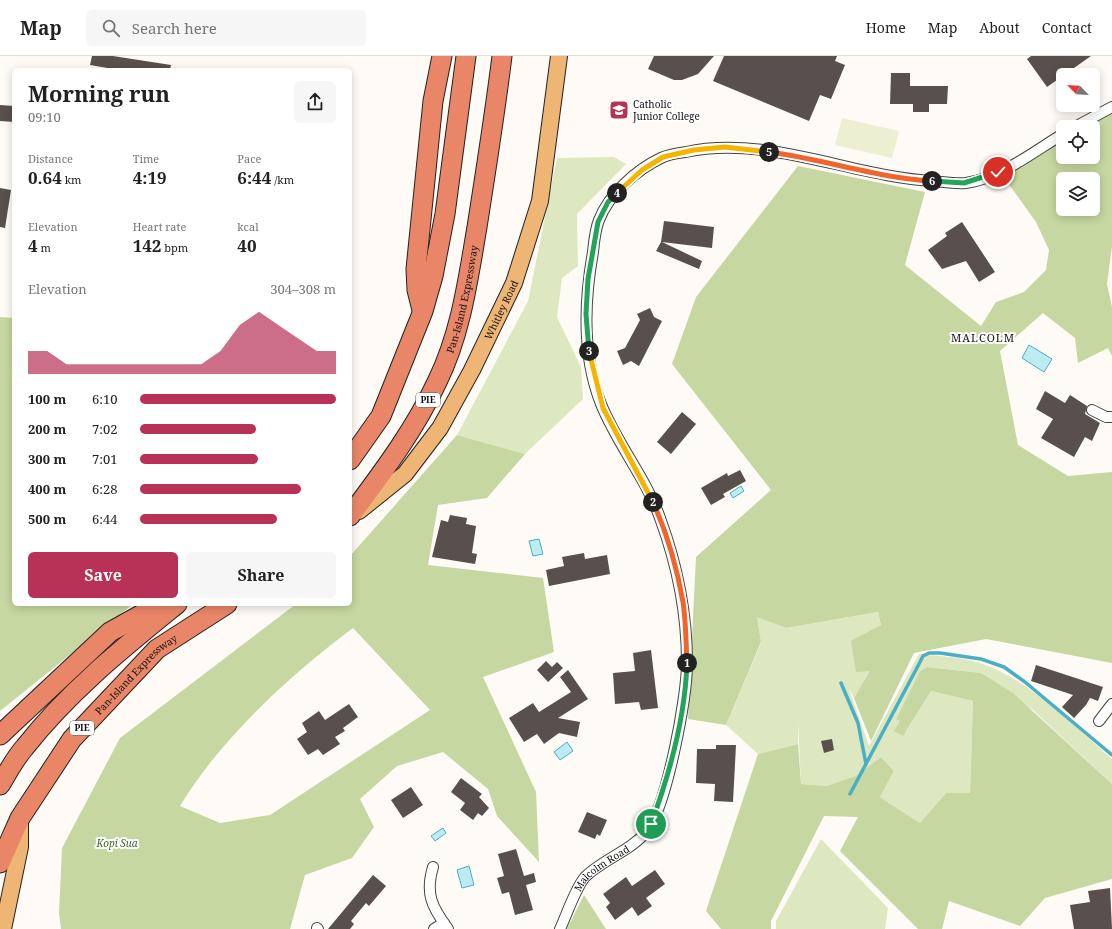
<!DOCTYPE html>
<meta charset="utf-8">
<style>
body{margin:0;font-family:"Noto Serif",serif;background:#f6f6f6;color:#222;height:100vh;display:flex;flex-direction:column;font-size:15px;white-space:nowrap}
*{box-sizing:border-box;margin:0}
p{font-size:13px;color:#767676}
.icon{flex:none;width:22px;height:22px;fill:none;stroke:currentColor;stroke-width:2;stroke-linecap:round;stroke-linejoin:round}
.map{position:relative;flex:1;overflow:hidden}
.details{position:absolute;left:12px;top:12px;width:340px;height:538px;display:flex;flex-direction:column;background:#fff;border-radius:6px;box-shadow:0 2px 10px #0003}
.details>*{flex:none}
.needle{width:26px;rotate:295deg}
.buttons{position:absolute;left:1056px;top:12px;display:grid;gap:8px}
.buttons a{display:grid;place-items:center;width:44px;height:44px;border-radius:6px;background:#fff;box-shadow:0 2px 10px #0003;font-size:20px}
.pin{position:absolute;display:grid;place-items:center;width:34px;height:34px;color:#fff;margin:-17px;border:2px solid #fff;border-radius:50%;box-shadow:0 1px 4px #0007}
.km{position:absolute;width:20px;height:20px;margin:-10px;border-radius:50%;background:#222;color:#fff;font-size:11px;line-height:20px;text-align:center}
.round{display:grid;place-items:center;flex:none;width:42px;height:42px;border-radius:6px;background:#f6f6f6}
.summary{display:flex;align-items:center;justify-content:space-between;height:68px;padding:0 16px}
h1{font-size:22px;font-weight:700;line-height:30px}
.stats{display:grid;grid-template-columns:repeat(3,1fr);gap:6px;height:68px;padding:4px 16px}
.stats div{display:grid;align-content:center}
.stats b{font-size:17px;font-weight:700}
.stats small{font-size:11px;font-weight:400}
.stats p{font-size:11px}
.chart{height:112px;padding:8px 16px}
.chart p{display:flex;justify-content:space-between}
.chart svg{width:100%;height:72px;margin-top:4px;fill:#b83257;opacity:.7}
.action{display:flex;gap:8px;margin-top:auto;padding:8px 16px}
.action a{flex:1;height:46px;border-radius:6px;background:#b83257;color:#fff;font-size:16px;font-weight:700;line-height:46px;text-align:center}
.action a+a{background:#f6f6f6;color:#222}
ul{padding:0 16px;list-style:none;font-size:13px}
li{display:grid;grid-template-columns:64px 48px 1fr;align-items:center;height:30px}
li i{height:10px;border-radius:5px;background:#b83257}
header{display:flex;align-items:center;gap:24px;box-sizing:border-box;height:56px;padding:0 20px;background:#fff;border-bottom:1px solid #e0e0e0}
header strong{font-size:19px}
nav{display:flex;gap:22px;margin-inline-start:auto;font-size:14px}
.search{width:280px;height:36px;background:#f6f6f6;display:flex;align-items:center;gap:10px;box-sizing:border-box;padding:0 14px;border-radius:6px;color:#767676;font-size:15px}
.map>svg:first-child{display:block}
.green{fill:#dee8c0}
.forest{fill:#c6d7a1;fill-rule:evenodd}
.pitch{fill:#ecefd1}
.water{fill:#bdebf2;stroke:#49afc4}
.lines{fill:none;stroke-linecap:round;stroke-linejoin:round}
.stream{stroke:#49afc4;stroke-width:3.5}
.building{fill:#59504e}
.minor-casing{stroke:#444;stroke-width:12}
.primary-casing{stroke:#222;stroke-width:18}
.motorway-casing{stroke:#222;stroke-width:21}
.minor{stroke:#fff;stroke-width:10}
.primary{stroke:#eeb575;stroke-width:16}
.motorway{stroke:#ea8668;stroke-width:19}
.split-1-casing{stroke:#fff;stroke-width:8}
.split-2-casing{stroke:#fff;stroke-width:8}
.split-3-casing{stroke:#fff;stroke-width:8}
.split-4-casing{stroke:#fff;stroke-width:8}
.split-5-casing{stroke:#fff;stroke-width:8}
.split-6-casing{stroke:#fff;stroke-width:8}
.split-7-casing{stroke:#fff;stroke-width:8}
.split-1{stroke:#22a559;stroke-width:5}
.split-2{stroke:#f0652b;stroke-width:5}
.split-3{stroke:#f5b400;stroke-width:5}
.split-4{stroke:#22a559;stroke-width:5}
.split-5{stroke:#f5b400;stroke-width:5}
.split-6{stroke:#f0652b;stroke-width:5}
.split-7{stroke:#22a559;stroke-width:5}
.labels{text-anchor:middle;stroke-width:4;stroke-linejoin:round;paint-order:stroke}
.shield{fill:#fff;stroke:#585858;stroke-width:1}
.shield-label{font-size:9px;font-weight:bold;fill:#111}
.poi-label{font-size:10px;fill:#111;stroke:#fff;text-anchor:start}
.street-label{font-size:10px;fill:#111;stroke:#fff}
.park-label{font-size:10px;font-style:italic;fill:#416525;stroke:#fff}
.neighbourhood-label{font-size:11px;letter-spacing:1px;fill:#111;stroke:#fff}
</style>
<header>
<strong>Map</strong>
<div class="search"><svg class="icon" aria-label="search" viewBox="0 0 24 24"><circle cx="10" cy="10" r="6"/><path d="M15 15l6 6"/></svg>Search here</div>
<nav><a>Home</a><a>Map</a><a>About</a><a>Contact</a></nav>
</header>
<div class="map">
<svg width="1112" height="873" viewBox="0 0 1112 873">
<rect width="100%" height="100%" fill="#fefbf6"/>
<g class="green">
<path d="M614,101L626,108L577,158L578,210L562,222L557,261L581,311L583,343L525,398L457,379L528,245L557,102Z"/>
<path d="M878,556L881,569L871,615L854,642L849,633L869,690L919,598C939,600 961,601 980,607C1027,622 1075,671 1112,703V728L1033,654L981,617L927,611L920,615L896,663L900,664L903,680L931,635L973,645L970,738L946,737L920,767L880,741L894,715L881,701L856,721L827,730L801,728L798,667V688L758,698L726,669L761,587L757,561L786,572Z"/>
<path d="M821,783L888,852L885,873H776V865Z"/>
</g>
<g class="forest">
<path d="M1112,57V190L1107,228L1112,251V300L1108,292L1078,307L1075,282L1043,257L1000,295L1018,389L1068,420L1112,416V607L986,583L914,597L871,685L854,642L870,615L856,616L851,585L881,569L878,556L786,572L757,561L761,586L726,669L688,663L696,501L771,434L672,308L696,241L798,110L925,136L905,209L981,270L996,246L1024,236L1046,214L1049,194L1036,166L1003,120L1063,85V101H1093V71H1088ZM1063,123H1093V153H1063Z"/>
<path d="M0,261L14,262V548H133L0,655Z"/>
<path d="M457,379L525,398L487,442L438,449L428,509L543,522L554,596L483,621L536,736L539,806L497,760L488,733L443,696L397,710L360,743L374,771L352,802L305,819L290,873H61L59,857L62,792L120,682L296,548H350V500ZM353,572L430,654L270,759L220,767L180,750C222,681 289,620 353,572Z"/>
<path d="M927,611L981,617L1013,637L1112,728V823L1045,842L1020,870L949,845L942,873H918L840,795L858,761L824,760L771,865V873H721L706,855L758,698L798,688L801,728L827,730L856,720L881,701L894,715L880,741L920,767L946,737H970L973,645L931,635L903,680L894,675L900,665L896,663L920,615Z"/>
<path d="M584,839L606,873H567Z"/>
</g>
<path class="pitch" d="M842,62L899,75L892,102L835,89Z"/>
<g class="water">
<path d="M1029,289L1052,303L1044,316L1022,302Z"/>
<path d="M741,430L744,435L733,442L730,437Z"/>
<path d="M539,483L543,498L533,500L529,485Z"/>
<path d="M567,686L573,695L560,704L554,696Z"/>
<path d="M443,772L446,777L435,785L431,780Z"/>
<path d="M469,810L474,829L462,832L457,814Z"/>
</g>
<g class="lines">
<g class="stream">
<path d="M841,627L858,667L866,708"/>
<path d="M850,738L919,608L923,600L929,597H940L981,603L1004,611L1025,626L1112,699"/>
</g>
</g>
<g class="building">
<path d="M92,0H113L171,9L170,14H119L90,9Z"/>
<path d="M654,0H714L698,18L682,24H674L648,13Z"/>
<path d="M724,0H837L835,5L845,9L831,43L820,39L809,65L713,25Z"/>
<path d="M1031,0H1091L1047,31L1027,3Z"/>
<path d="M891,17H910V30H948L947,48H929V56H913V48H890Z"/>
<path d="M0,49L14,50V66L0,65Z"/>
<path d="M0,132L11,134L5,172L0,171Z"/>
<path d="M664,165L714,171L712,192L662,186L702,205L699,213L656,195L661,186Z"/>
<path d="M962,166L995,216L979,226L966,205L942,213L928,194L947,180L945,177Z"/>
<path d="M650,252L654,261L662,265L639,310L631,305L623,309L617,295L625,292L640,264L637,258Z"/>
<path d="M1045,335L1065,347L1070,339L1087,350L1085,358L1100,367L1092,385L1085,381L1074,401L1041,382L1053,363L1036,353Z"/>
<path d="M682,356L696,368L671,398L657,386Z"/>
<path d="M740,414L746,425L723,438L725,441L711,449L701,432L727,417L728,420Z"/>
<path d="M450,459L467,462L466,468L476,470L472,497L477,498L475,508L432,501L441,464L448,466Z"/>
<path d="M584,497L585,503L607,499L610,518L549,530L546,514L564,510L562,501Z"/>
<path d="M651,594L658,652L641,654L639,646L615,648L613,617L635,615L633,597Z"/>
<path d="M546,605L552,611L557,606L563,612L548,626L537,614Z"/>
<path d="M1036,609L1103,631L1098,645L1090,642L1086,649L1074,662L1062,651L1073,639L1031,625Z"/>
<path d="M568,614L588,643L558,662L580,666L577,681L559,677L544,688L537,678L524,686L509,662L533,647L539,656L571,636L560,621Z"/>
<path d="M349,648L358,661L343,672L345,675L335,681L340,688L323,699L318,693L308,699L297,683L307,676L302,667L319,655L325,664Z"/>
<path d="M832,683L834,694L824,697L821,685Z"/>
<path d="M716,689H736L733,746L714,745L715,728L696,727L697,693H716Z"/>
<path d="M461,722L482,738L479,741L489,752L482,760L478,757L473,764L460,754L465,747L451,736Z"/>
<path d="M411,731L423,749L403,762L391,744Z"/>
<path d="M587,756L607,764L600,780L597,778L595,783L578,776Z"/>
<path d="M516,793L524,820L534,817L536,826L526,829L533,854L515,859L509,836L502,838L497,822L504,820L498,798Z"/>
<path d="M655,814L665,828L646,842L652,850L638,860L632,851L615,864L606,851L610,847L603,838L626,821L632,830Z"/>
<path d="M373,819L386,830L369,850L366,847L351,865L354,868L350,873H328Z"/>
<path d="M1110,832L1112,873H1074L1070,849L1090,846L1088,835Z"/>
</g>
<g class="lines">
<defs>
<g id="minor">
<path d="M1075,71L1112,51"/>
<path d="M1092,354L1106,361H1112"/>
<path d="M1099,665L1112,648"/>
<path d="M433,811C425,838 432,851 448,873"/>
<path d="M317,872L318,873"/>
<path d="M434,873L444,867"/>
<path id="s1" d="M560,873C567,858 575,833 585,821C603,803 631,795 647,775C667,749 687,641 687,607C687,558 677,508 660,462C646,422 617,388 601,348C582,300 584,246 593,196C594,186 595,174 599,164C609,138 636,114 661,102C669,98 678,97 686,96C765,78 854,121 933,125C944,126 956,128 966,127C1001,122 1033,96 1063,78"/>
</g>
<g id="primary">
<path id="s2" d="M359,455L405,418L440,372L472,314L514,227L540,145L559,0"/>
<path d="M3,873L20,791V764"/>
</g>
<g id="motorway">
<path d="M422,254L417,234L416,213L433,45L442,0"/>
<path d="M350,404L381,360L423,255L433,220L445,158L466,0"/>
<path id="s3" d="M350,460C382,417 414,375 437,326C461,277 468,224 477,171C486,114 495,57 502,0"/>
<path d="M0,679L110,576L160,548"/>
<path d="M0,729C8,716 15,702 25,691C69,635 123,592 177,548"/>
<path id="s4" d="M0,807L20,762L72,683L157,593L227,548"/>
</g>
</defs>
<use href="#minor" class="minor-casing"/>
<use href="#primary" class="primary-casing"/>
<use href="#motorway" class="motorway-casing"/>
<use href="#minor" class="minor"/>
<use href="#primary" class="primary"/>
<use href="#motorway" class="motorway"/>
</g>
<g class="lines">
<defs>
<path id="split-1" d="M651,768C670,717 685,662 687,607"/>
<path id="split-2" d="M653,446C667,477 677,512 683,546C686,566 686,587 687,607"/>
<path id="split-3" d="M589,295L603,352L653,446"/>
<path id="split-4" d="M589,295L586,258L588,223L598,166L608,146L617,137"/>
<path id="split-5" d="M617,137L642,114L663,101L694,94L725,91L769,96"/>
<path id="split-6" d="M769,96C824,103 877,122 932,125"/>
<path id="split-7" d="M932,125L964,127L998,116"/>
</defs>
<use href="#split-1" class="split-1-casing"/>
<use href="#split-2" class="split-2-casing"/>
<use href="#split-3" class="split-3-casing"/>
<use href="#split-4" class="split-4-casing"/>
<use href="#split-5" class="split-5-casing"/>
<use href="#split-6" class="split-6-casing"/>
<use href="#split-7" class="split-7-casing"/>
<use href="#split-1" class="split-1"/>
<use href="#split-2" class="split-2"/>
<use href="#split-3" class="split-3"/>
<use href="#split-4" class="split-4"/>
<use href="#split-5" class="split-5"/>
<use href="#split-6" class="split-6"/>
<use href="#split-7" class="split-7"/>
</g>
<defs>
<symbol id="university-square" viewBox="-11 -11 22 22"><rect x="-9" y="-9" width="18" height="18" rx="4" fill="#b83257" stroke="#fff"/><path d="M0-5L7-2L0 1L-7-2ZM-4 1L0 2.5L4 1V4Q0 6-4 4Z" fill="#fff"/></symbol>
</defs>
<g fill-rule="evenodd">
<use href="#university-square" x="608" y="43" width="22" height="22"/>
</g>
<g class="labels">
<g class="shield">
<rect x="416" y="337" width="24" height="14" rx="3"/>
<rect x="70" y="665" width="24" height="14" rx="3"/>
</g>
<g class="shield-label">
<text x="428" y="347">PIE</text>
<text x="82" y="675">PIE</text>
</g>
<g class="poi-label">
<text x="633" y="52">Catholic<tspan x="633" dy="12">Junior College</tspan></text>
</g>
<g class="street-label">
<text dy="4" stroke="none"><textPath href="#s3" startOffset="247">Pan-Island Expressway</textPath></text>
<text dy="4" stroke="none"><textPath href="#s2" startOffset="250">Whitley Road</textPath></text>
<text dy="4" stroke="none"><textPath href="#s4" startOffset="235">Pan-Island Expressway</textPath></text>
<text dy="4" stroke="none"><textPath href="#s1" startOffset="76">Malcolm Road</textPath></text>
</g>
<g class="park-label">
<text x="117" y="791">Kopi Sua</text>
</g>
<g class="neighbourhood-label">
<text x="983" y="286">MALCOLM</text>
</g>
</g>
</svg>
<div class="buttons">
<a><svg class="needle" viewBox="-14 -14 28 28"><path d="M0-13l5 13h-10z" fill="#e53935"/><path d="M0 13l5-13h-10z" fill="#767676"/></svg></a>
<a><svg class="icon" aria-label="locate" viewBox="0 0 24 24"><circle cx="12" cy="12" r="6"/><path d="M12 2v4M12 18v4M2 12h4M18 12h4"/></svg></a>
<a><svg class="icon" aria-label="layers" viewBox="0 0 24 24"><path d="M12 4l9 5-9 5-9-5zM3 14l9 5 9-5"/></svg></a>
</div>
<div class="pin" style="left:651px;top:768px;background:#1e9e55"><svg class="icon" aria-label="arrive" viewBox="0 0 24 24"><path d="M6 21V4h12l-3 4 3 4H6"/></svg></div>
<div class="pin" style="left:998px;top:116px;background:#d93025"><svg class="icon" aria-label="check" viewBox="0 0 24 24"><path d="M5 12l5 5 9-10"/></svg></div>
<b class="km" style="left:687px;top:607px">1</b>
<b class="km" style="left:653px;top:446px">2</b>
<b class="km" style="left:589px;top:295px">3</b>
<b class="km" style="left:617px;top:137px">4</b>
<b class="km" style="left:769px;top:96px">5</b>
<b class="km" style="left:932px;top:125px">6</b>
<section class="details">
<div class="summary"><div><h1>Morning run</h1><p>09:10</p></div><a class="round"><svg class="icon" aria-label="share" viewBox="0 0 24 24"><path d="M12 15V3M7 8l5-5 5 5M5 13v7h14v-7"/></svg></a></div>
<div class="stats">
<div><p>Distance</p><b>0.64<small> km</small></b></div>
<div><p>Time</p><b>4:19</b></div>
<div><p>Pace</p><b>6:44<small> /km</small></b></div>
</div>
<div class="stats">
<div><p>Elevation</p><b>4<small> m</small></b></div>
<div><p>Heart rate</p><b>142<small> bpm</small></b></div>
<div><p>kcal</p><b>40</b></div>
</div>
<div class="chart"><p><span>Elevation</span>304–308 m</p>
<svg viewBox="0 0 160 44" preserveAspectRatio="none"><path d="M0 44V30L10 30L20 38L30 38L40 38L50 38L60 38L70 38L80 38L90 38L100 30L110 14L120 6L130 14L140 22L150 30L160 30V44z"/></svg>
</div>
<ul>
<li><b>100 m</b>6:10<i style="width:100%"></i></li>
<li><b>200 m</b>7:02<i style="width:59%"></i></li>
<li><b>300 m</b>7:01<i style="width:60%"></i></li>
<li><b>400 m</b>6:28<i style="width:82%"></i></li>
<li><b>500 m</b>6:44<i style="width:70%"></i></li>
</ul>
<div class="action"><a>Save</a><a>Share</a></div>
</section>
</div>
